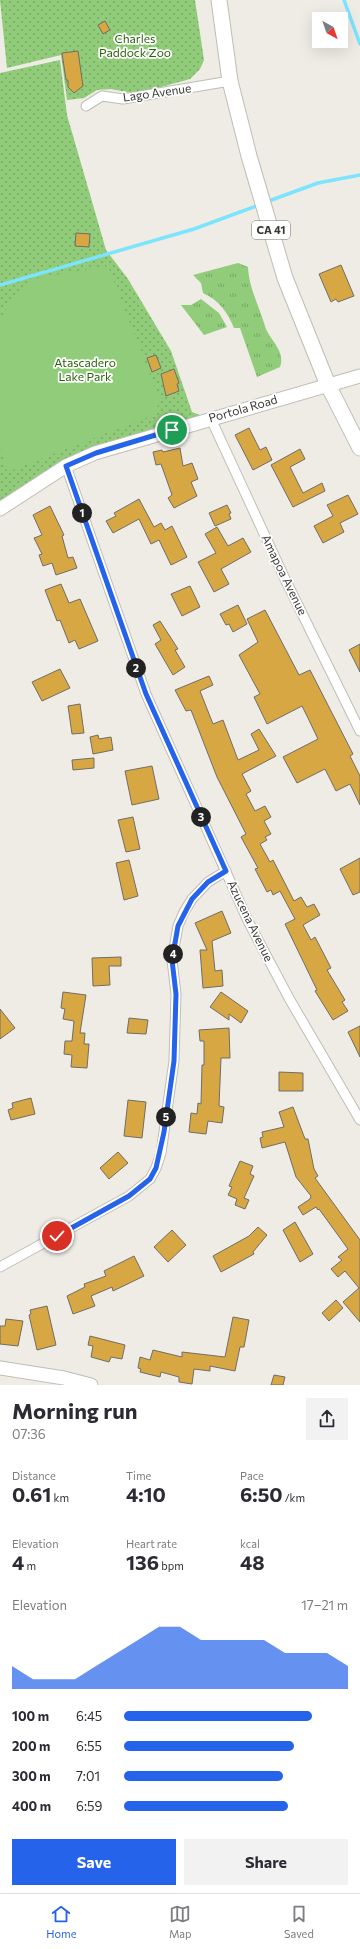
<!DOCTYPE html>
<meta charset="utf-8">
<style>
body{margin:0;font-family:Commissioner,sans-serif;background:#f2f2f3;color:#2b2b33;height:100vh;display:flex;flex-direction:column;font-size:15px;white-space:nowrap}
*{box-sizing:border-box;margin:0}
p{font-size:13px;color:#7c7c81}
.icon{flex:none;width:22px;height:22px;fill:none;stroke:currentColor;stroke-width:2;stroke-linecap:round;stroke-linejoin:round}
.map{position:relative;height:1385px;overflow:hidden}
.drawer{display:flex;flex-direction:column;background:#fff;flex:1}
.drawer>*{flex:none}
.needle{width:26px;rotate:140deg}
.buttons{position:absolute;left:312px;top:12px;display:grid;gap:8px}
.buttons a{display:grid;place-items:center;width:36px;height:36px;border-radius:0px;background:#fff;box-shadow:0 4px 16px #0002;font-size:20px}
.pin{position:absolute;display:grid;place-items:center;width:34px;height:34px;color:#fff;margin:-17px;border:2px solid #fff;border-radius:50%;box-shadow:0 1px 4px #0007}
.km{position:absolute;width:20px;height:20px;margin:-10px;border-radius:50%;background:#222;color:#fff;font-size:11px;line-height:20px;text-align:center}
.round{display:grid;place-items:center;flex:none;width:42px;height:42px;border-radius:0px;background:#f2f2f3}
.overview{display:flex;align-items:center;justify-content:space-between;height:68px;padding:0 12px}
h1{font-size:22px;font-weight:700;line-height:30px}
.metrics{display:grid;grid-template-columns:repeat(3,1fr);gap:6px;height:68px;padding:4px 12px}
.metrics div{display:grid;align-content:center}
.metrics b{font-size:20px;font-weight:700}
.metrics small{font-size:11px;font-weight:400}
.metrics p{font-size:11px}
.chart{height:112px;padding:8px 12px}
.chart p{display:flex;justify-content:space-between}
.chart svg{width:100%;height:72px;margin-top:4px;fill:#2563eb;opacity:.7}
.cta{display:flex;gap:8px;margin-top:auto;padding:8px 12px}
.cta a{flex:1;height:46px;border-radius:0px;background:#2563eb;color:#fff;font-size:16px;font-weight:700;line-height:46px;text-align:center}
.cta a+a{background:#f2f2f3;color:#2b2b33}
ul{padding:0 12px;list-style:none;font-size:13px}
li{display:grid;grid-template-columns:64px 48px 1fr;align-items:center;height:30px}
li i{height:10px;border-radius:5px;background:#2563eb}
.dock{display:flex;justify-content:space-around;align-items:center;height:56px;border-top:1px solid #e1e1e2;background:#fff;font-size:11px;color:#7c7c81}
.dock a{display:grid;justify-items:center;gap:2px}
.dock .active{color:#2563eb}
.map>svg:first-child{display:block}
.grass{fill:url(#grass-tufts)}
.park{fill:url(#park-dots)}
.garden{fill:#90cc79}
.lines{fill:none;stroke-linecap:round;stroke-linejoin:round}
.stream{stroke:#7de4fe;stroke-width:3.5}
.building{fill:#d7a744;stroke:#706d67}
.street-casing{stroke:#c0bdb7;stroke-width:11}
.secondary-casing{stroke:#c0bdb7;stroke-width:15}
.primary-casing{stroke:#c0bdb7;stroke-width:17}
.street{stroke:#fff;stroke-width:9}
.secondary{stroke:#fff;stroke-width:13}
.primary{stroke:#fff;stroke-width:15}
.route-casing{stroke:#fff;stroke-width:8}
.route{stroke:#2563eb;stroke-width:5}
.labels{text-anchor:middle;stroke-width:3.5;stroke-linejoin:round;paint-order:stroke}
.shield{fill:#fff;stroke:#747472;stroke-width:1}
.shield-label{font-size:11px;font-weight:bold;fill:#393835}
.park-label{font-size:12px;fill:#285f08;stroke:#fff}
.street-label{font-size:12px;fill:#393835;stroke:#fff}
</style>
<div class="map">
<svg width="360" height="1385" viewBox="0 0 360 1385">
<defs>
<pattern id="grass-tufts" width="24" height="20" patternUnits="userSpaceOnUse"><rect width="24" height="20" fill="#90cc79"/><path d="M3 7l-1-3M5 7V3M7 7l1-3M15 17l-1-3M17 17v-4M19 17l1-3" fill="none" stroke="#77a764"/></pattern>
<pattern id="park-dots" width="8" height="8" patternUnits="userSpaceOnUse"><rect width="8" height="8" fill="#90cc79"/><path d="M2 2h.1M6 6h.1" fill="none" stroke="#77a764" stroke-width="1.8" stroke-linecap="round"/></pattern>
</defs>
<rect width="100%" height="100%" fill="#efece5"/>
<g class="grass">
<path d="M238,263L248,267C249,288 259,306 265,326C269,340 286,350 280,367L257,377L240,328H234C228,313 219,300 203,293L201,283L193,275Z"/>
<path d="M201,299L219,313L227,327L204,335L181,305H191Z"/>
</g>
<g class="park">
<path d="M0,0H195L204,60L200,69L190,79L143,92L132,93L111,89L97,90L84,98L67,100L61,55L7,68Z"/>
<path d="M60,60L67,115L106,250L128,279L171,351L192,412L210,419L63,465L0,509V73Z"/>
</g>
<path class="garden" d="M108,266L160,400L154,415L7,472L0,444V322L10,300L32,279Z"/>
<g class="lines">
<g class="stream">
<path d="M344,0L360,44"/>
<path d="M266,202L318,183L360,175"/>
<path d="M0,285L194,229L259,205"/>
</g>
</g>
<g class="building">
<path d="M105,21L110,30L103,34L98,25Z"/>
<path d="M78,51L83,86L74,93L68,87V80H66L62,53Z"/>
<path d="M76,233L90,234L89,247L75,246Z"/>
<path d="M341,265L354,296L338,302L336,299L331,302L319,274Z"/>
<path d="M156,355L161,368L152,372L147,358Z"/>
<path d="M174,369L179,383L177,384L179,391L166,396L161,374Z"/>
<path d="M249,428L260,450L266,447L272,460L253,470L235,435Z"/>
<path d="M180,448L183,466L192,463L198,479L191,482L197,496L174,508L168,498L172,495L161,464L156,465L153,452L162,450L163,452Z"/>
<path d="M300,449L305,459L290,467L303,493L322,483L325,491L293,507L271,465Z"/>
<path d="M348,495L358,514L340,523L344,532L323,543L314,526L333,516L327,505Z"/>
<path d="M139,499L154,527L161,523L165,530L172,526L187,557L171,565L159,540L151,544L139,519L113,533L106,521L116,516L114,513Z"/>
<path d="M227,505L231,513L229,514L231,519L215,526L209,513Z"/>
<path d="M50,506L64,535L62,536L68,558L73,557L77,568L56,575L52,563L43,566L39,555L42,554L34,538L42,535L33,515Z"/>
<path d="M217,527L228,546L243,538L251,552L221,569L229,584L214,592L198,562L216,553L205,534Z"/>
<path d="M61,584L69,603L80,599L98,641L79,649L75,640L69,643L60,620L57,621L45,590Z"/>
<path d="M190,586L200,607L182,616L171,594Z"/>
<path d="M238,605L247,624L233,632L229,624L226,625L220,614Z"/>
<path d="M265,610L299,675L310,670L353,754L350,756L360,776V805L350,784L336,791L325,769L297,783L283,757L318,739L307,716L302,706L267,724L254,697L260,694L239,655L258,642L247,619Z"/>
<path d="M160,621L178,649L175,650L185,667L173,675L155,644L161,640L153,625Z"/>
<path d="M360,644V672L349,650Z"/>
<path d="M60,669L70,688L42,701L32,682Z"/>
<path d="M209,676L213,685L200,691L213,724L223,720L238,760L259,750L251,734L259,729L276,756L242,774L251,791L246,794L255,811L265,806L271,817L264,821L271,834L265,837L267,840L260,844L270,862L273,860L294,901L301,897L307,907L314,904L320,915L303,925L311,940L315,937L331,968L327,970L345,1000L342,1002L348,1011L333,1020L315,991L317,990L285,924L295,919L280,891L273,895L271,890L267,892L255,869L258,868L241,837L246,834L217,777L191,710L186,711L175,690Z"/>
<path d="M80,704L84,733L72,734L68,706Z"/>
<path d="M98,735L99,739L111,737L113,750L93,754L90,737Z"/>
<path d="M94,758V768L73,770L72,760Z"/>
<path d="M152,766L159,799L132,805L125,771Z"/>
<path d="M133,817L140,849L126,852L118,820Z"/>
<path d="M360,858V892L353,895L340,869Z"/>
<path d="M129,860L138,896L124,900L116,863Z"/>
<path d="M222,911L231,933L212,941L215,971L222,970L223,986L203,988L200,950H207L195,923Z"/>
<path d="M121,957V966H109L110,985L93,986L92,958Z"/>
<path d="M63,992L86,995L80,1033H85L84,1044H89L87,1068L71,1067L72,1055L64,1054L65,1041H72L74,1021L63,1019L65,1009L61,1008Z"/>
<path d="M221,992L248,1011L241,1023L229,1014V1020L210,1007Z"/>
<path d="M0,1009L15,1028L0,1039Z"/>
<path d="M129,1018L148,1020L146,1034L127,1033Z"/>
<path d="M360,1026V1057L348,1032Z"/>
<path d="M229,1028L230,1058H221L219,1106L224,1107L222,1123L208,1121L206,1134L189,1132L191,1113L197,1114L198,1103L201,1104L202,1065H204V1041H200L199,1030Z"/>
<path d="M279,1072L303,1073V1091H279Z"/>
<path d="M31,1098L35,1114L11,1120L8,1110L13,1108L12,1103Z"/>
<path d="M128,1100L146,1102L142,1138L124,1136Z"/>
<path d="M293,1107L305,1139H308L314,1169L318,1176L315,1178L360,1240V1322L343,1302L359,1288L345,1271L338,1277L331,1269L342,1260L338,1257L348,1249L319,1209L318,1210L316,1207L303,1215L298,1207L310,1199L311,1196L296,1177L285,1142L262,1148L260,1138L263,1137L262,1132L284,1127L279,1112Z"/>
<path d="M118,1152L128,1163L109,1179L100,1168Z"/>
<path d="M240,1161L253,1166L250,1174L254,1176L244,1198L249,1200L245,1209L235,1205L237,1199L228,1195L232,1187L229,1186Z"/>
<path d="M295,1222L313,1254L300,1262L283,1230Z"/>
<path d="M258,1227L267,1235L253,1252L254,1254L221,1272L213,1256L249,1236Z"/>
<path d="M172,1230L186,1245L168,1262L154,1247Z"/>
<path d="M134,1256L144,1276L113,1291L112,1287L91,1296L95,1306L73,1314L67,1296L85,1287L84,1284L106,1276L104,1271Z"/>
<path d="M336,1300L343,1308L329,1321L322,1313Z"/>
<path d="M47,1306L56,1345L37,1350L29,1315L31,1314L30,1310Z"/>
<path d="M233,1317L249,1320L244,1347H240L235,1371L210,1366V1371L194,1369L192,1384L179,1382V1377L161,1372L160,1377L140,1372L141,1369L138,1368L140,1357L150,1360L153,1350L182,1357V1352L225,1357Z"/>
<path d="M6,1319L23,1321L18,1346L0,1344V1326H5Z"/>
<path d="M90,1336L125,1345L122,1359L111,1357L109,1362L91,1357L93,1346L88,1345Z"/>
<path d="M274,1375L285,1377L283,1385H271Z"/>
</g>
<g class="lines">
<defs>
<g id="street">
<path d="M86,106L102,96L123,99L230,81"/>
<path d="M211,419L285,579L360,731"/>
<path d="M66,466L146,694L248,921L290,1000L360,1120"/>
<path d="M0,1267L129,1196L150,1179L156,1168L161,1153L174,1061L176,994L172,960L178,926L184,912L192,899L208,882L226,871"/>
</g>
<g id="secondary">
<path d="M0,509L66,466L95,453L360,376"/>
<path d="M0,1368L64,1378L91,1385"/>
</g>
<path id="primary" d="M219,0L230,81L249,156L285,278L328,385L360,448"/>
</defs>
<use href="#street" class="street-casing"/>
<use href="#secondary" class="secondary-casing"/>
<use href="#primary" class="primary-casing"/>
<use href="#street" class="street"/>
<use href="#secondary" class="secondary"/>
<use href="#primary" class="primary"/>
</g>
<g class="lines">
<defs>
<path id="route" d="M57,1236L129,1196L150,1179L156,1168L164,1132L174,1061L176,994L172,960L178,926L192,899L208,882L226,871L146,694L66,466L96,453L172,430"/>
</defs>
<use href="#route" class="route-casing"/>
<use href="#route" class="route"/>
</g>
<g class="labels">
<rect class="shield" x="252" y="221" width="38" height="18" rx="3"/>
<g class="shield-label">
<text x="271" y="234">CA 41</text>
</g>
<g class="park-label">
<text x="135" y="43">Charles<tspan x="135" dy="14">Paddock Zoo</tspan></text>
<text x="85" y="367">Atascadero<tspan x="85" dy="14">Lake Park</tspan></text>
</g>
<g class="street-label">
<text transform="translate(157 93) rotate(-8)" y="4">Lago Avenue</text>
<text transform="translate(243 409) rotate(-16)" y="4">Portola Road</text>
<text transform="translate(284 575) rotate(64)" y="4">Amapoa Avenue</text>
<text transform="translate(250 921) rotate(64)" y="4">Azucena Avenue</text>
</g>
</g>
</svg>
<div class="buttons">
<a><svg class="needle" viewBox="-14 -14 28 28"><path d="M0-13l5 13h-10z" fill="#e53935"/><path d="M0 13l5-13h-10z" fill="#7c7c81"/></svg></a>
</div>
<div class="pin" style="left:172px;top:430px;background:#1e9e55"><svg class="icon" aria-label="arrive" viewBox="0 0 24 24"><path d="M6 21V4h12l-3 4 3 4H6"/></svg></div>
<div class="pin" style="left:57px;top:1236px;background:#d93025"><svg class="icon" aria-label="check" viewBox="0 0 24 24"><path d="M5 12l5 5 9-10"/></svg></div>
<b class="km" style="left:82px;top:513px">1</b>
<b class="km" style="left:136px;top:668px">2</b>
<b class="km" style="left:201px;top:817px">3</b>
<b class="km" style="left:173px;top:954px">4</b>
<b class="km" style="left:166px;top:1117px">5</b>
</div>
<section class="drawer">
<div class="overview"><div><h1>Morning run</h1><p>07:36</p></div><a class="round"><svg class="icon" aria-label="share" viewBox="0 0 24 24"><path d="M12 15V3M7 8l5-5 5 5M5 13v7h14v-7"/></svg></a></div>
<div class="metrics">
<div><p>Distance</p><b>0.61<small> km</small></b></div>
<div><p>Time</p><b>4:10</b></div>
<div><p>Pace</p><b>6:50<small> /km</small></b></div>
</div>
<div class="metrics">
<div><p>Elevation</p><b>4<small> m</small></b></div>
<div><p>Heart rate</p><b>136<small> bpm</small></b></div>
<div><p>kcal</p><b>48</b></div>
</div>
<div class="chart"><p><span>Elevation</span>17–21 m</p>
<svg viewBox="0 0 160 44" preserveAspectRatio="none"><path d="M0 44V30L10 38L20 38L30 38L40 30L50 22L60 14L70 6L80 6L90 14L100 14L110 14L120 14L130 22L140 22L150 22L160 30V44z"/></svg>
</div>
<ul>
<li><b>100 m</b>6:45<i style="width:84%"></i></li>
<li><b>200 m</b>6:55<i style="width:76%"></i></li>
<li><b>300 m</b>7:01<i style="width:71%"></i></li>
<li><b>400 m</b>6:59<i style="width:73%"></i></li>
</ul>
<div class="cta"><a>Save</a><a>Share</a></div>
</section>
<nav class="dock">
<a class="active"><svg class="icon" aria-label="home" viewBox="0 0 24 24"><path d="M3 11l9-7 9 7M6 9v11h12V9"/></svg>Home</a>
<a><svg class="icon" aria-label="map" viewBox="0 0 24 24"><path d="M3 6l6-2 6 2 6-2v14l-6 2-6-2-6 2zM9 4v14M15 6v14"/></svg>Map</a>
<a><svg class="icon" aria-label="saved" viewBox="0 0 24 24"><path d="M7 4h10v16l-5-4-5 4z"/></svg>Saved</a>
</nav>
